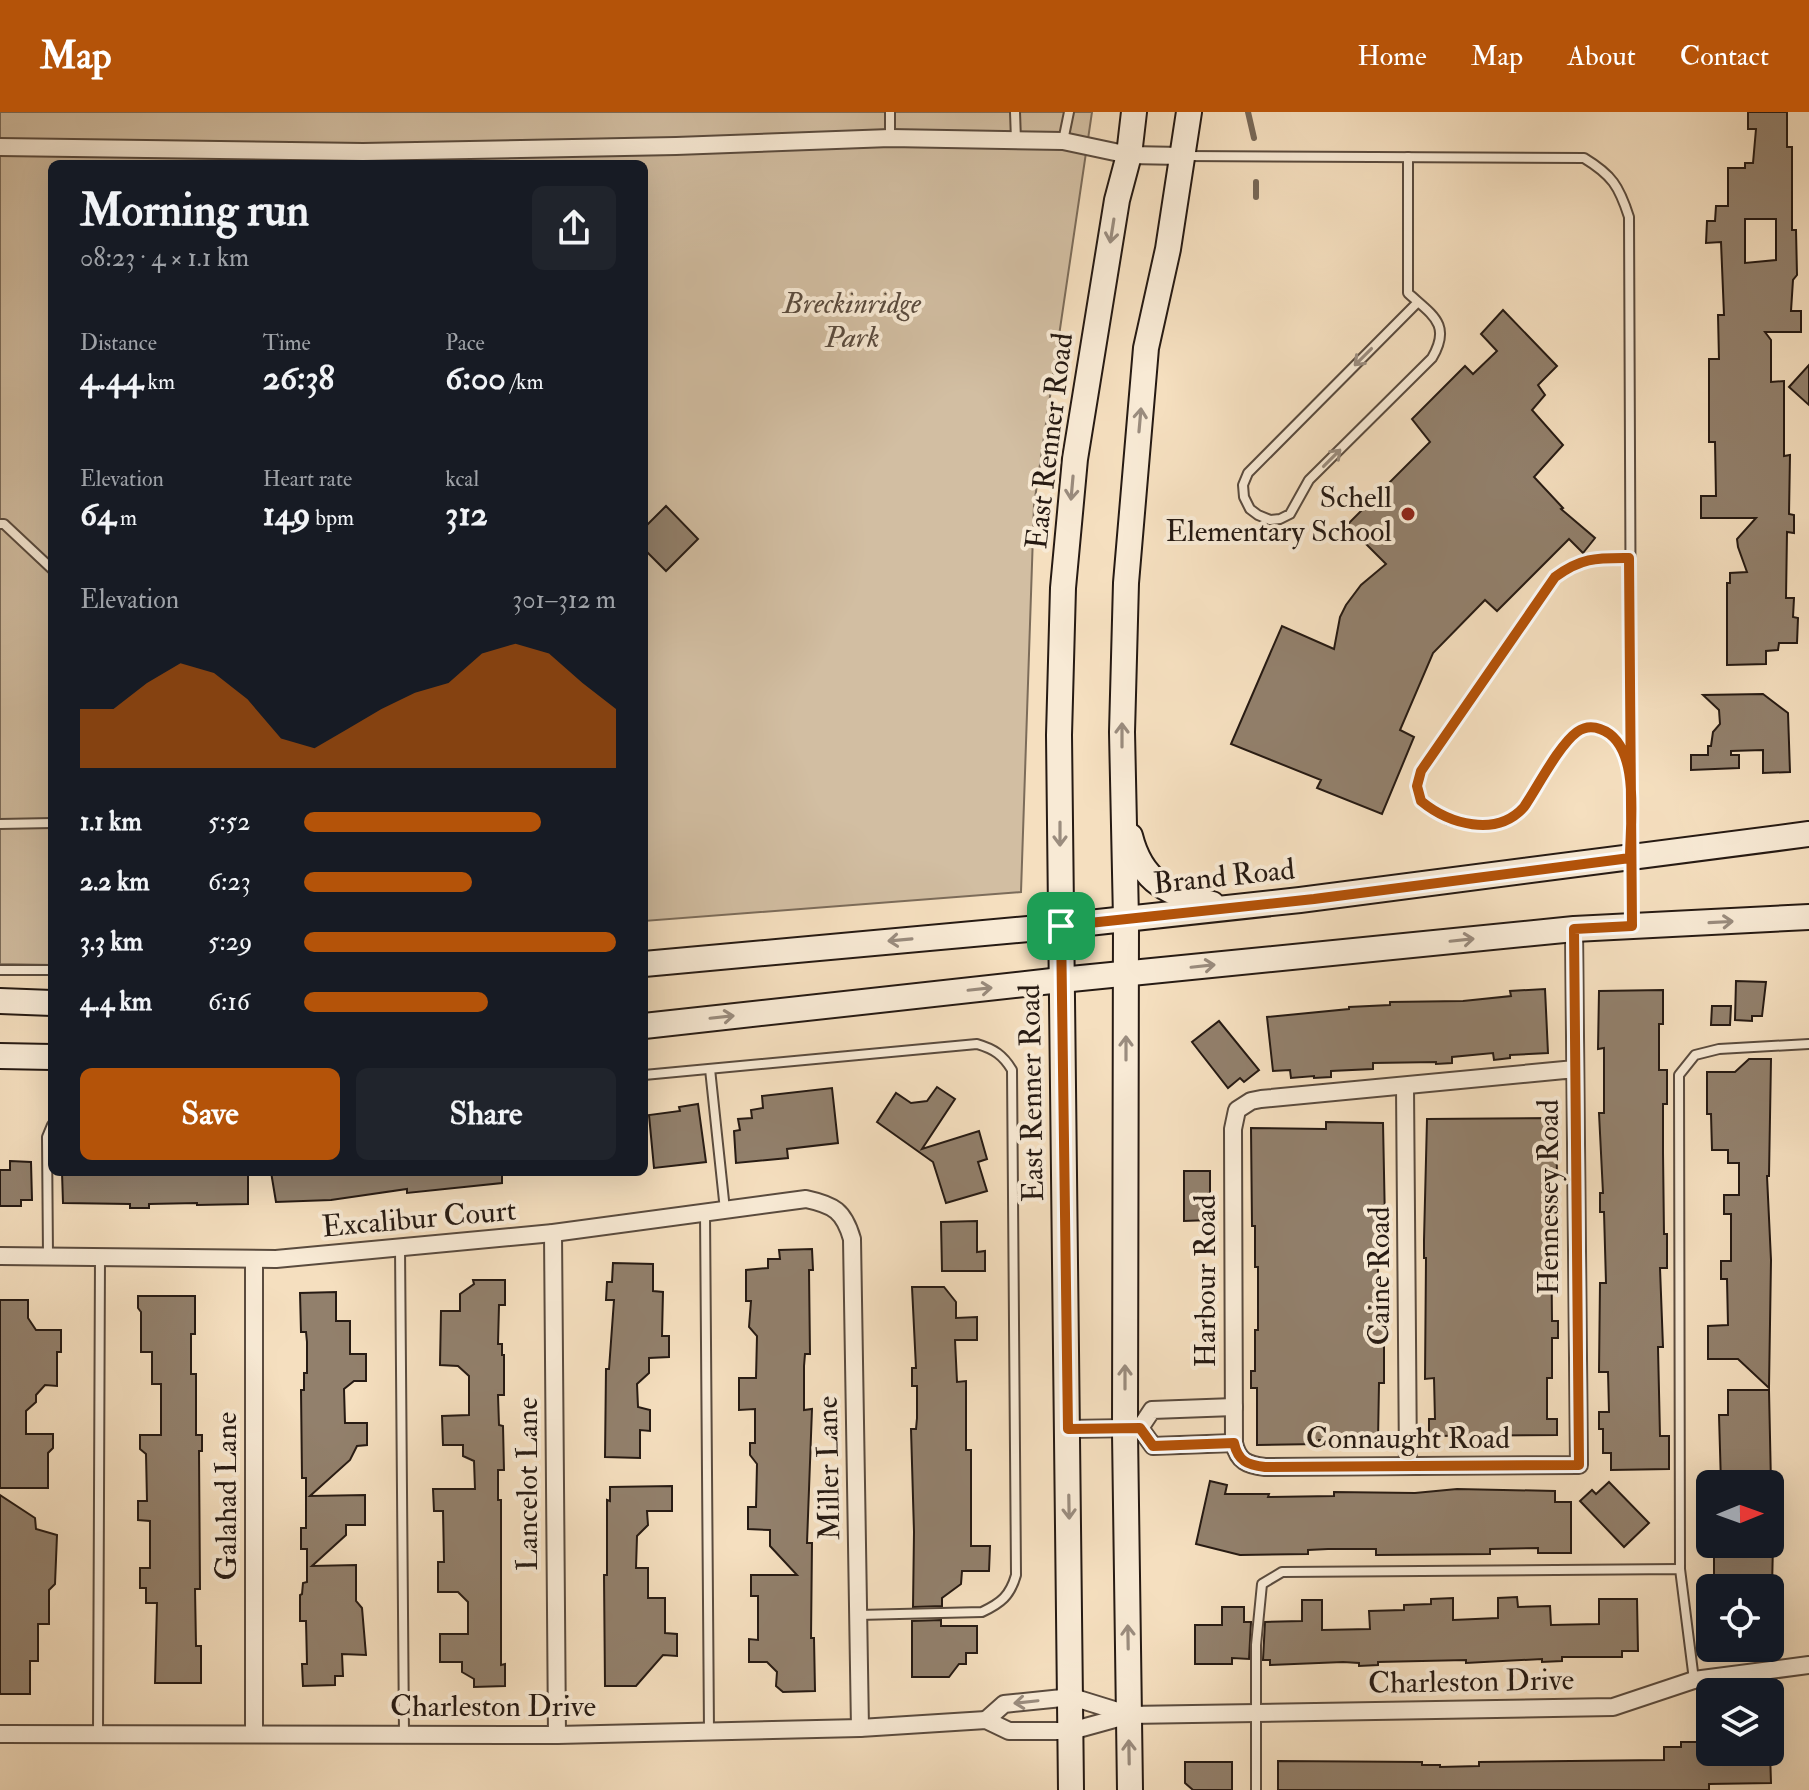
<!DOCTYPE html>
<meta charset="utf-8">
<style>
body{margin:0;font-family:"IM FELL Double Pica",serif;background:#20242c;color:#f1f3f6;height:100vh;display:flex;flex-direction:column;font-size:30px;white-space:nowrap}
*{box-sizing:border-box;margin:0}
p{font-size:26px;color:#9ea1a6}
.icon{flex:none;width:44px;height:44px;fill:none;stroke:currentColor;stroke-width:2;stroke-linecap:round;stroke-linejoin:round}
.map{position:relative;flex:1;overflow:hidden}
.details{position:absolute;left:48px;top:48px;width:600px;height:1016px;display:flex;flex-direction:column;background:#171b24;border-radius:12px;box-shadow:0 8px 32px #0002}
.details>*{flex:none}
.needle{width:52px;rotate:89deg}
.buttons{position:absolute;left:1696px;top:1358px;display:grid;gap:16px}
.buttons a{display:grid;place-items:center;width:88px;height:88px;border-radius:12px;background:#171b24;box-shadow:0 8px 32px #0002;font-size:40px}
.pin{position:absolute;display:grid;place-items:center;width:68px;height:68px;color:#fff;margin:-34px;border-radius:16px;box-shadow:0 4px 12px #0006}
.round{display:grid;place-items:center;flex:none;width:84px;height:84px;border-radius:12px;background:#20242c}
.overview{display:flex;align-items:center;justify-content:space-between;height:136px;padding:0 32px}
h1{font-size:44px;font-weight:700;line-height:60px}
.figures{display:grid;grid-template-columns:repeat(3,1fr);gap:12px;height:136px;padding:8px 32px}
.figures div{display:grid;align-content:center}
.figures b{font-size:34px;font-weight:700}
.figures small{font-size:22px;font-weight:400}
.figures p{font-size:22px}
.chart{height:224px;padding:16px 32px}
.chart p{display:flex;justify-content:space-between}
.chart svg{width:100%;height:144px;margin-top:8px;fill:#b45309;opacity:.7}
.primary-button{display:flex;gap:16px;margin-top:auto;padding:16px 32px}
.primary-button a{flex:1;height:92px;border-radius:12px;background:#b45309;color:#fff;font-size:32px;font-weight:700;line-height:92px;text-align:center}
.primary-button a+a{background:#20242c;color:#f1f3f6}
ul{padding:0 32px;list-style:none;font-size:26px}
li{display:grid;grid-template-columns:128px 96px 1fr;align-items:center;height:60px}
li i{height:20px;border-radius:10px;background:#b45309}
header{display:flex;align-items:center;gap:48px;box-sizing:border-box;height:112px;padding:0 40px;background:#b45309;color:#fff}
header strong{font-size:38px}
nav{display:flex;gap:44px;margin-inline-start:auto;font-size:28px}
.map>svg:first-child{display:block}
.green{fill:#d2bea2;stroke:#7c6c5a;stroke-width:2}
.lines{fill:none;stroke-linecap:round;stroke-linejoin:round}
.stream{stroke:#786857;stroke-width:6}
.building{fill:#92806c;stroke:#261a13;stroke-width:2;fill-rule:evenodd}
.lane-casing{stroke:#5a4b3e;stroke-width:12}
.street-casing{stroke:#5a4b3e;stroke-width:20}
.secondary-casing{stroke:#261a13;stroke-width:28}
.lane{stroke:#f8ead5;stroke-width:8}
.street{stroke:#f8ead5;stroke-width:16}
.secondary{stroke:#f8ead5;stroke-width:24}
.oneway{stroke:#9a8c7e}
.route-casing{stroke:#fff;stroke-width:16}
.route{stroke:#b45309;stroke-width:10}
.poi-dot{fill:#8f2418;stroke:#f8ead5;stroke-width:3}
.labels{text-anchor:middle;stroke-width:8;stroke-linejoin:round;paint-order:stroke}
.park-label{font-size:30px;font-style:italic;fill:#5a4b3e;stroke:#f8ead5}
.street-label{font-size:30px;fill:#261a13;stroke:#f8ead5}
.poi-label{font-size:30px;fill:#261a13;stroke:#f8ead5;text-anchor:end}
</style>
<header>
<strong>Map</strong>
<nav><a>Home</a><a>Map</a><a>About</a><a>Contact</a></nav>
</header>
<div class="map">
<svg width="1809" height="1678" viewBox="0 0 1809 1678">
<rect width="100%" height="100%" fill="#f5dfbf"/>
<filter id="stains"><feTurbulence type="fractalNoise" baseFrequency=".0025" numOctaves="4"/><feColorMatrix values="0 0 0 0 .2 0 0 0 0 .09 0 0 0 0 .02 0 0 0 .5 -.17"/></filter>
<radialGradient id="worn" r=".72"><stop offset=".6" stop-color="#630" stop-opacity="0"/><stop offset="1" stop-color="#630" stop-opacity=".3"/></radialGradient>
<path class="green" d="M0,0H1092L1034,393L1021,780L644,809V52H52V853L0,852Z"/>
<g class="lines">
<g class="stream">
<path d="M1248,0L1254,26"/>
<path d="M1256,70V85"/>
</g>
</g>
<g class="building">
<path d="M1748,0H1787V35H1792V118H1796L1797,163L1793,168L1791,199H1801V220H1765L1771,228V270L1784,269V344L1790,343L1789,402L1794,403V421L1787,420L1786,486H1794L1793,505L1798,506L1797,531H1779L1778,538L1766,539V552L1727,553V471H1730V461L1747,460L1738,435L1737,427L1756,406H1701V384H1716L1715,330H1709V247H1719L1718,203H1724L1721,130L1706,131L1707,109H1715L1716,94H1728V56H1745V51H1753L1756,17H1748ZM1745,107H1776V148L1745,151Z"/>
<path d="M1503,198L1557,254L1538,273L1545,283L1532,298L1563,333L1534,365L1563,396L1561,397L1595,426L1583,441L1569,427L1497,499L1485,488L1433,541L1400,618L1414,625L1382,702L1317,676L1321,668L1231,632L1282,514L1334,537L1340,505L1346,493L1361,473L1386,452L1347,413L1430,330L1412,307L1465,254L1473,262L1497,239L1481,222Z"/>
<path d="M1809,253V293L1789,275Z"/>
<path d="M666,394L698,427L666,459L644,437V416Z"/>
<path d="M1763,582L1788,601L1790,660L1763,661V638L1731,639V643H1739V656L1691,658V643H1708V634H1711L1713,620L1720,612L1719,598L1703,583Z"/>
<path d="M1736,869L1766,870L1762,904H1752V909L1735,908Z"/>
<path d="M1545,877L1548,941L1510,943V946L1494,948L1493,941L1452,945V951L1436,952V950L1373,951V957L1331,959V965L1314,966V964L1291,966L1290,958L1273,959L1267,905L1349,897V895L1390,893V890L1463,889L1511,884L1510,879Z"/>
<path d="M1663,878V912H1659V958H1667V992H1663V1041L1664,1122H1667V1156H1660L1663,1235H1658L1660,1324H1669V1357L1611,1358V1341H1603V1317H1599V1300H1609L1608,1260H1599L1600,1171H1606L1604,1100H1600V1081H1603L1599,1001H1604V936L1598,937L1599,879Z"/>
<path d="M1712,894H1731L1730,913H1711Z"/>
<path d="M1219,909L1259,958L1244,970L1240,966L1228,976L1192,930Z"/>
<path d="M1749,947H1771L1769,1064H1767L1771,1148L1769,1276L1738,1247H1708V1214L1728,1213L1727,1167H1721V1149H1731V1102H1724V1083H1739V1051H1728V1038H1712L1711,1002H1707V960H1735Z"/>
<path d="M937,975L955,987L922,1037L979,1019L987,1047L978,1050L987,1079L946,1091L933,1050L877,1010L896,981L911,991L927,989Z"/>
<path d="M832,976L838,1031L787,1037L788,1046L736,1051L734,1019L740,1018L738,1007L752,1006L751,998L763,996L762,984Z"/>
<path d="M698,992L706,1050L654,1056L649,1003L680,999L679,995Z"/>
<path d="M1556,1006L1557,1064H1553L1554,1102H1551L1552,1209H1558V1226H1552V1266H1547V1307H1557V1323L1429,1324V1307H1435L1434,1266L1425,1267L1426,1146H1424V1128L1427,1007Z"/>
<path d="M1326,1010L1383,1011L1385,1111H1378V1172H1384V1271H1379L1378,1329L1319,1328V1332L1257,1333V1276H1251V1259H1255V1218H1258V1155H1255V1114H1252L1251,1016L1326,1017Z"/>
<path d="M10,1049L31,1050L32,1088H21V1094H0V1058H10Z"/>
<path d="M1184,1059H1210V1108L1184,1109Z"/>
<path d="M62,1060H248V1092L197,1093V1091L149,1092V1096H130V1092L63,1091Z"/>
<path d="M271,1060H502V1071L407,1081V1077L331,1088L276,1090Z"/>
<path d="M977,1109V1140L985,1139V1159H942L941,1110Z"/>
<path d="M812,1137L813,1158H809L810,1242H805L804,1254V1298L812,1297L807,1431H812L811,1526H814L815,1579L783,1580L776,1574L777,1560L767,1550H749V1527L758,1528V1484H751V1463H797L770,1434V1418L748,1417V1395H756L757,1352L750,1343V1331H755V1297L739,1298V1266H756L757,1224L749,1215L751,1189H746V1158L768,1156V1147H780L779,1138Z"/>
<path d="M613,1151L653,1152V1179L663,1180L662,1224H669V1245L649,1246V1261L637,1272L638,1295L650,1298V1319L640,1318V1346L605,1345L606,1257H609L614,1188H606L607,1170H612Z"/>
<path d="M473,1168H505V1193H499L498,1232H502V1243H504V1283H498L499,1313L503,1314L504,1358H498V1388H501V1553L505,1552V1574L474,1575V1567L462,1560V1550H440V1522H468V1490L458,1480H438V1450H444L443,1399H434L433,1377H475L474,1349L463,1344V1333H443L442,1304L469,1303V1264L458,1254L440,1253L441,1199H460V1182L474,1172Z"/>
<path d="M912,1175H944L956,1190V1206L977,1205V1228H955L957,1270L966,1269V1338H971V1434H990L989,1459H962L961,1472L942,1486V1494L913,1495L914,1420L911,1317H916L917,1306V1274H912V1256H916Z"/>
<path d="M336,1180V1209H350V1242H366V1269H354L344,1277L345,1311H367V1333L357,1334L350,1348L310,1384L365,1383V1413H346V1423L312,1454L356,1453V1489L362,1496L366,1543L342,1542L343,1564H335V1573L303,1574L302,1552H307L306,1509H300V1483L302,1482L303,1471L307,1470V1437H301V1416H306V1366H302L301,1278H304V1261H307V1230L306,1220H301L300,1181Z"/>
<path d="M138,1184H195V1222H191V1262H196V1323H202V1339H199L200,1477H195L196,1534H201V1571H155L157,1491H146V1476H140V1456H150V1409L138,1408V1389H147L146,1342L140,1337V1323H161V1272H152V1240H141V1200L138,1196Z"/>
<path d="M0,1188H28V1206L36,1218H61V1240H57V1274L45,1273L36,1283V1290L26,1299V1322H53V1336L48,1341V1376H0Z"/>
<path d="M1728,1278H1769L1771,1372H1721L1719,1303H1728Z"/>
<path d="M1210,1369L1227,1373L1225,1382H1269L1268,1385L1334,1384V1380L1415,1381L1457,1377L1555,1379V1390H1571V1441H1538V1436L1490,1437V1442L1376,1443V1437H1328L1308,1438V1442L1240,1443L1196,1432Z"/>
<path d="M1609,1370L1649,1411L1624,1435L1580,1389L1592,1378L1596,1382Z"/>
<path d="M672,1374V1399H647L648,1413L637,1424L636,1456H648V1486H665V1521L677,1522V1544L663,1543L636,1574H605L604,1463H607V1388L610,1389V1375Z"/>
<path d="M0,1383L35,1406L36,1417L57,1423L55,1472L49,1478V1512H38V1549H30V1582H0Z"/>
<path d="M1714,1432H1773L1772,1476H1714Z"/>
<path d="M1517,1485L1518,1495L1550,1494L1551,1513L1599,1512V1487H1637L1638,1539H1622V1545H1562V1549L1542,1550V1547L1466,1551V1548L1378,1550V1553L1359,1554V1551L1343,1550L1270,1553V1548H1263L1265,1510L1302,1509V1488H1322V1518L1370,1517L1369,1499L1404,1498V1493L1431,1492V1487L1453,1486V1508L1498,1506V1486Z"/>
<path d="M1222,1495H1244V1510H1251L1249,1547L1232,1546V1552H1195V1513H1222Z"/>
<path d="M941,1508V1514H977V1541H966V1552H959L949,1565H912V1509Z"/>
<path d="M1681,1630H1709V1640H1770L1771,1671L1709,1672V1678H1278V1649L1422,1650V1653H1440V1655L1479,1654V1650L1664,1648V1635H1681Z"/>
<path d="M1185,1650H1232V1678H1193L1185,1671Z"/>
</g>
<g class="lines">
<defs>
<g id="lane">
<path d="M1015,0L1016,28"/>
<path d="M890,26V0"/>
<path d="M1063,29L1069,0"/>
<path d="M1184,44L1584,46C1612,63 1619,74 1629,105L1632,809"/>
<path d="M1408,45V181C1432,203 1452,212 1432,246L1309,368L1290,402L1280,407L1270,408L1258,403L1250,397L1244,385L1243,373L1248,361L1418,190"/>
<path d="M0,412H4L52,457"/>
<path d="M1628,652C1621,635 1616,621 1598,616C1563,607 1540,690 1513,706C1498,716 1469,714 1452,709C1441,706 1430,696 1421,689L1417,674L1421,659L1555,465C1582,445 1597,446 1629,446"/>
<path d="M0,712L52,711"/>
<path d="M0,858H52"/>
<path d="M710,957L725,1098"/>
<path d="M644,963L977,932C994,937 1003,943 1012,958L1016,1463C1010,1484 1001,1491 982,1500L858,1503"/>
<path d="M705,1101L709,1619"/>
<path d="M400,1135L404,1622"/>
<path d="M48,1144L47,1025L52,1013"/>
<path d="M1680,1457L1679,963L1695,943L1719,937L1809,932"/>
<path d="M98,1622L100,1145"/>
<path d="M1256,1678V1533L1262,1472L1282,1460L1680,1457L1694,1568"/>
</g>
<g id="street">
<path d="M0,35L363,40L676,34L890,26L1063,29L1129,43L1182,44"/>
<path d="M1574,817L1579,1353L1265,1355C1247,1353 1238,1349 1234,1331L1233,1017L1237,998L1251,989L1261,987L1575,957"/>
<path d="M1405,975L1408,1353"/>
<path d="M553,1121L557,1623"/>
<path d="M0,1144L276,1147L553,1121L806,1087C834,1093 844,1099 852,1127L860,1616"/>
<path d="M1140,1316L1152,1298L1234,1295"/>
<path d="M1140,1316L1153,1334L1234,1331"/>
<path d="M1068,1317L1134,1316"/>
<path d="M986,1608L1004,1592L1072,1585L1127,1602"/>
<path d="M254,1621V1147"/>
<path d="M0,1622L557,1623L860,1616L986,1608L1009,1619H1071L1129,1603L1613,1595L1694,1568L1809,1553"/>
</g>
<g id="secondary">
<path d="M1130,724C1142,772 1169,781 1212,792"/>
<path d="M644,852L1061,814L1300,788L1809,722"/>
<path d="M0,889L52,891"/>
<path d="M644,914L1061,868L1574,817L1809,805"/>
<path d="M0,944L52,945"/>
<path d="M1071,1678L1059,623L1063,476L1075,347L1117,88L1129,43L1134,0"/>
<path d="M1130,1678L1125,1321L1126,807L1122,620L1126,471L1146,236L1168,137L1189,0"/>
</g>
</defs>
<use href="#lane" class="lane-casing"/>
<use href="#street" class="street-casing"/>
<use href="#secondary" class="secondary-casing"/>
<use href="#lane" class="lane"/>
<use href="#street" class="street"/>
<use href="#secondary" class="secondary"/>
</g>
<defs><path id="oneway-shaft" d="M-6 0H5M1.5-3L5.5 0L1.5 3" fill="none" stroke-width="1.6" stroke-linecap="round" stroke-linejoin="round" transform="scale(2)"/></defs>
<g class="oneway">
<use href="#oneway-shaft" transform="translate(1112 119) rotate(99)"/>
<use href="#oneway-shaft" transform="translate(1363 245) rotate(135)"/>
<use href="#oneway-shaft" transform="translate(1140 308) rotate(-85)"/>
<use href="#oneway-shaft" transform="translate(1332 346) rotate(-45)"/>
<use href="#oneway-shaft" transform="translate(1072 376) rotate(95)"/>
<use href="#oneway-shaft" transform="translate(1122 623) rotate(-90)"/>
<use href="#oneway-shaft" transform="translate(1060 722) rotate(90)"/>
<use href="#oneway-shaft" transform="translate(1721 810) rotate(-3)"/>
<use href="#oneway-shaft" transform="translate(900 828) rotate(175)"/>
<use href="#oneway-shaft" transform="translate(1462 828) rotate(-6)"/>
<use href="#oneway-shaft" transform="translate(1203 854) rotate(-6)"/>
<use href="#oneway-shaft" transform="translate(980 877) rotate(-6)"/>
<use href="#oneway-shaft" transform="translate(722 905) rotate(-6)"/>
<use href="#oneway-shaft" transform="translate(1126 936) rotate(-90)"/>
<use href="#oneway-shaft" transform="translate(1125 1265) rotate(-90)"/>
<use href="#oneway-shaft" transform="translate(1069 1395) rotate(89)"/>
<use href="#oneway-shaft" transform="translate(1128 1525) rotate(-91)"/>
<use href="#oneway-shaft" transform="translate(1026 1590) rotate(174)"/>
<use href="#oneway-shaft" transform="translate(1129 1640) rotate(-91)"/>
</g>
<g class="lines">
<defs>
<path id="route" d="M1061,814L1068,1317L1140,1316L1153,1334L1234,1331C1238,1349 1247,1353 1265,1355L1579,1353L1574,817L1632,814L1629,446C1597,446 1582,445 1555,465L1421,659L1417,674L1421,689C1449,712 1496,726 1524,695C1537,676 1559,633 1577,620C1584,615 1592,614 1600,617C1642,631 1630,711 1630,746L1314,787L1061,814"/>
</defs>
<use href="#route" class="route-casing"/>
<use href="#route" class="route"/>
</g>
<circle class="poi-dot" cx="1408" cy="402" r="8"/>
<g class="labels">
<g class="park-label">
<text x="852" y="201">Breckinridge<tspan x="852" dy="34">Park</tspan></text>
</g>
<g class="street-label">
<text transform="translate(1049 329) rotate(-83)" y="10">East Renner Road</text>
<text transform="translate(1224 764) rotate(-6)" y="10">Brand Road</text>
<text transform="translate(1031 981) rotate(-91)" y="10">East Renner Road</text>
<text transform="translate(1548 1085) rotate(-90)" y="10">Hennessey Road</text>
<text transform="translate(419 1106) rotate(-5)" y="10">Excalibur Court</text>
<text transform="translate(1379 1164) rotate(-90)" y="10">Caine Road</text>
<text transform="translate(1205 1169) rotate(-90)" y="10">Harbour Road</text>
<text x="1408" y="1336">Connaught Road</text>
<text transform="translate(828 1356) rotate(-91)" y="10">Miller Lane</text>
<text transform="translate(527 1372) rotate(-90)" y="10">Lancelot Lane</text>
<text transform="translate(226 1384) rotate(-90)" y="10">Galahad Lane</text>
<text transform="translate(1471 1569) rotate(-1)" y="10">Charleston Drive</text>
<text x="493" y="1604">Charleston Drive</text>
</g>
<g class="poi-label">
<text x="1392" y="395">Schell<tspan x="1392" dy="34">Elementary School</tspan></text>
</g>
</g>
<rect width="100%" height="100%" filter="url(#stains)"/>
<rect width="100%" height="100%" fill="url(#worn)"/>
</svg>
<div class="buttons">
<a><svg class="needle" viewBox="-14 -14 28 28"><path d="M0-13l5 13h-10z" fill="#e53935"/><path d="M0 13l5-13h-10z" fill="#9ea1a6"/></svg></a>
<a><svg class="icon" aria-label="locate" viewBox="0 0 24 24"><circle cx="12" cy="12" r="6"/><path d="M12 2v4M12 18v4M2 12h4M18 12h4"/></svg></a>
<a><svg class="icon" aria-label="layers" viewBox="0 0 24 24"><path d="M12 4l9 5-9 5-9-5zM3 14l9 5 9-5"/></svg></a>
</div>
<div class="pin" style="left:1061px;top:814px;background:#1e9e55"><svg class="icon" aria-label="arrive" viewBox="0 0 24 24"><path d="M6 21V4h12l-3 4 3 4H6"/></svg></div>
<section class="details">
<div class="overview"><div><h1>Morning run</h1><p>08:23 · 4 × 1.1 km</p></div><a class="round"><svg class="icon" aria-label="share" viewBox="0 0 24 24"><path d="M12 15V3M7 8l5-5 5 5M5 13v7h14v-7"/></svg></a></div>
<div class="figures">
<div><p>Distance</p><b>4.44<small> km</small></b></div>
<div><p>Time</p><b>26:38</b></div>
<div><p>Pace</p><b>6:00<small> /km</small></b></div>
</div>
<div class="figures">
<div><p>Elevation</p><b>64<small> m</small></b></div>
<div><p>Heart rate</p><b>149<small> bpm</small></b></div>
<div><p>kcal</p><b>312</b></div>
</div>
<div class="chart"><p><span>Elevation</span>301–312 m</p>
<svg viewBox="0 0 160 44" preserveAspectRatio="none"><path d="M0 44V26L10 26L20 18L30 12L40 15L50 23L60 35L70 38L80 32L90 26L100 21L110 18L120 9L130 6L140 9L150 18L160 26V44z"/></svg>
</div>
<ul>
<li><b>1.1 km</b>5:52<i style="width:76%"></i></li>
<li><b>2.2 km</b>6:23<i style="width:54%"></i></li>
<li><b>3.3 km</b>5:29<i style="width:100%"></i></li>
<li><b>4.4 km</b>6:16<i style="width:59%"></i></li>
</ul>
<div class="primary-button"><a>Save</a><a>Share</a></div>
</section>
</div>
